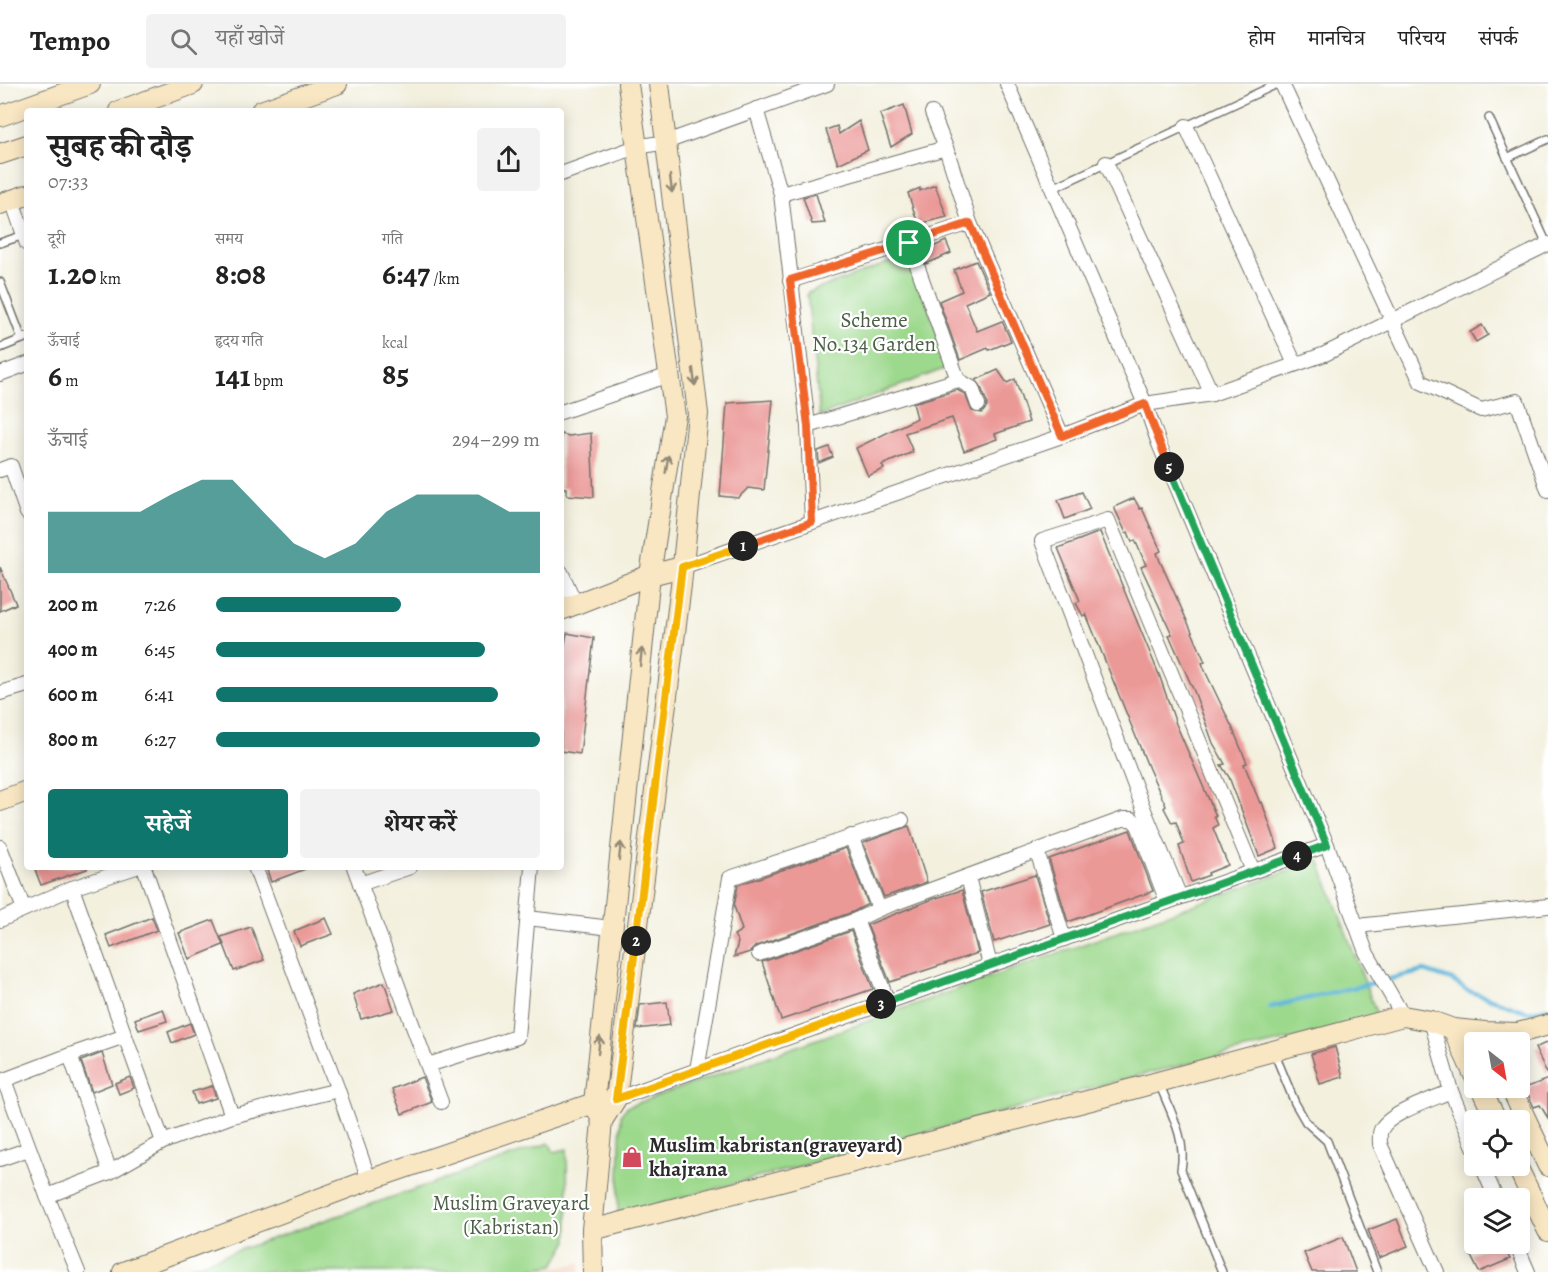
<!DOCTYPE html>
<html lang="hi">
<meta charset="utf-8">
<style>
body{margin:0;font-family:Alegreya,"Noto Serif Devanagari",serif;background:#f2f2f2;color:#222;height:100vh;display:flex;flex-direction:column;font-size:22px;white-space:nowrap}
*{box-sizing:border-box;margin:0}
p{font-size:20px;color:#767676}
.icon{flex:none;width:33px;height:33px;fill:none;stroke:currentColor;stroke-width:2;stroke-linecap:round;stroke-linejoin:round}
.map{position:relative;flex:1;overflow:hidden}
.panel{position:absolute;left:24px;top:24px;width:540px;height:762px;display:flex;flex-direction:column;background:#fff;border-radius:6px;box-shadow:0 3px 15px #0003}
.panel>*{flex:none}
.needle{width:39px;rotate:149deg}
.controls{position:absolute;left:1464px;top:948px;display:grid;gap:12px}
.controls a{display:grid;place-items:center;width:66px;height:66px;border-radius:6px;background:#fff;box-shadow:0 3px 15px #0003;font-size:30px}
.pin{position:absolute;display:grid;place-items:center;width:51px;height:51px;color:#fff;margin:-26px;border:3px solid #fff;border-radius:50%;box-shadow:0 2px 6px #0007}
.km{position:absolute;width:30px;height:30px;margin:-15px;border-radius:50%;background:#222;color:#fff;font-size:16px;line-height:30px;text-align:center}
.round{display:grid;place-items:center;flex:none;width:63px;height:63px;border-radius:6px;background:#f2f2f2}
.head{display:flex;align-items:center;justify-content:space-between;height:102px;padding:0 24px}
h1{font-size:33px;font-weight:700;line-height:45px}
.metrics{display:grid;grid-template-columns:repeat(3,1fr);gap:9px;height:102px;padding:6px 24px}
.metrics div{display:grid;align-content:center}
.metrics b{font-size:30px;font-weight:700}
.metrics small{font-size:16px;font-weight:400}
.metrics p{font-size:16px}
.chart{height:168px;padding:12px 24px}
.chart p{display:flex;justify-content:space-between}
.chart svg{width:100%;height:108px;margin-top:6px;fill:#0f766e;opacity:.7}
.cta{display:flex;gap:12px;margin-top:auto;padding:12px 24px}
.cta a{flex:1;height:69px;border-radius:6px;background:#0f766e;color:#fff;font-size:24px;font-weight:700;line-height:69px;text-align:center}
.cta a+a{background:#f2f2f2;color:#222}
ul{padding:0 24px;list-style:none;font-size:20px}
li{display:grid;grid-template-columns:96px 72px 1fr;align-items:center;height:45px}
li i{height:15px;border-radius:8px;background:#0f766e}
header{display:flex;align-items:center;gap:36px;box-sizing:border-box;height:84px;padding:0 30px;background:#fff;border-bottom:2px solid #e0e0e0}
header strong{font-size:28px}
nav{display:flex;gap:33px;margin-inline-start:auto;font-size:21px}
.search{width:420px;height:54px;background:#f2f2f2;display:flex;align-items:center;gap:15px;box-sizing:border-box;padding:0 21px;border-radius:6px;color:#767676;font-size:22px}
.map>svg:first-child{display:block}
.built{fill:#f5d2c3}
.green{fill:#9dd98d;stroke:#64825c;stroke-width:1.5}
.lines{fill:none;stroke-linecap:round;stroke-linejoin:round}
.stream{stroke:#5eb6db;stroke-width:4.5}
.building{fill:#eb9997}
.lane-casing{stroke:#71706a;stroke-width:10}
.street-casing{stroke:#71706a;stroke-width:16}
.secondary-casing{stroke:#71706a;stroke-width:22}
.lane{stroke:#fff;stroke-width:7}
.street{stroke:#fff;stroke-width:14}
.secondary{stroke:#f9e7c3;stroke-width:20}
.oneway{stroke:#928977}
.split-1-casing{stroke:#fff;stroke-width:12}
.split-2-casing{stroke:#fff;stroke-width:12}
.split-3-casing{stroke:#fff;stroke-width:12}
.split-4-casing{stroke:#fff;stroke-width:12}
.split-5-casing{stroke:#fff;stroke-width:12}
.split-6-casing{stroke:#fff;stroke-width:12}
.split-1{stroke:#f0652b;stroke-width:8}
.split-2{stroke:#f5b400;stroke-width:8}
.split-3{stroke:#f5b400;stroke-width:8}
.split-4{stroke:#22a559;stroke-width:8}
.split-5{stroke:#22a559;stroke-width:8}
.split-6{stroke:#f0652b;stroke-width:8}
.labels{text-anchor:middle;stroke-width:4.5;stroke-linejoin:round;paint-order:stroke}
.park-label{font-size:21px;fill:#4d5f48;stroke:#fff}
.poi-label{font-size:21px;font-weight:bold;fill:#2b2b2b;stroke:#fff;text-anchor:start}
</style>
<header>
<strong>Tempo</strong>
<div class="search"><svg class="icon" aria-label="search" viewBox="0 0 24 24"><circle cx="10" cy="10" r="6"/><path d="M15 15l6 6"/></svg>यहाँ खोजें</div>
<nav><a>होम</a><a>मानचित्र</a><a>परिचय</a><a>संपर्क</a></nav>
</header>
<div class="map">
<svg width="1548" height="1188" viewBox="0 0 1548 1188">
<rect width="100%" height="100%" fill="#fff"/>
<filter id="ink" filterUnits="userSpaceOnUse"><feTurbulence type="fractalNoise" baseFrequency=".0167" numOctaves="2"/><feDisplacementMap in="SourceGraphic" scale="12" xChannelSelector="R" yChannelSelector="G"/><feConvolveMatrix kernelMatrix="1 2 1 2 8 2 1 2 1" color-interpolation-filters="sRGB"/></filter>
<filter id="wash" filterUnits="userSpaceOnUse"><feTurbulence type="fractalNoise" baseFrequency=".008" numOctaves="4" result="noise"/><feDisplacementMap in="SourceGraphic" scale="24" xChannelSelector="R" yChannelSelector="G"/><feGaussianBlur stdDeviation="1.35" result="paint"/><feColorMatrix in="noise" values="0 0 0 0 0 0 0 0 0 0 0 0 0 0 0 0 0 1.4 0 .05"/><feComposite in="paint" operator="in"/></filter>
<g filter="url(#wash)">
<rect width="100%" height="100%" fill="#f3f0de"/>
<path class="built" d="M580,1179L581,1188H528Z"/>
<g class="green">
<path d="M910,171L949,283L820,332L807,209Z"/>
<path d="M1319,776L1377,931L1330,946L1128,994L618,1131L621,1030L627,1023Z"/>
<path d="M549,1059L554,1068L567,1065L568,1157L554,1181L513,1188H175Z"/>
</g>
<g class="lines">
<path class="stream" d="M1270,923L1424,887L1452,896L1466,906L1528,928L1548,924"/>
</g>
<g id="blocks">
<g class="building">
<path d="M904,21L912,50L891,63L880,30Z"/>
<path d="M859,37L868,66L838,80L826,46L837,42L839,50Z"/>
<path d="M935,101L947,133L918,140L908,109L920,104V107Z"/>
<path d="M816,110L825,139L812,140L803,113Z"/>
<path d="M946,157L951,169L926,180L922,168Z"/>
<path d="M976,177L990,208L965,219L977,247L1002,237L1011,257L989,266L988,264L960,276L939,217L962,207L954,186Z"/>
<path d="M1482,241L1488,251L1476,258L1470,248Z"/>
<path d="M998,286L1007,299L1015,295L1029,338L995,350L997,355L964,367L952,334L905,349L913,368L882,381L884,385L868,392L856,364L917,334L913,319L957,306L965,310L972,327L982,329L987,323V319L980,301L976,296Z"/>
<path d="M773,316L764,406L748,404L738,414L720,412L727,319Z"/>
<path d="M591,349L594,413L567,411V404H561V350L569,352Z"/>
<path d="M829,363L833,373L819,379L818,367Z"/>
<path d="M1082,408L1090,425L1065,435L1058,416Z"/>
<path d="M1134,414L1140,425L1142,424L1161,467L1157,469L1160,477L1193,550L1205,578L1202,579L1206,589L1232,643L1247,679L1244,680L1260,719L1262,718L1264,724L1278,764L1259,772L1229,693L1221,681L1225,680L1213,659L1194,607L1169,551L1172,550L1141,483L1146,481L1135,456L1132,458L1128,448L1126,449L1114,423Z"/>
<path d="M1100,448L1160,593L1176,640L1216,732H1214L1218,741L1213,744L1228,781L1208,789L1209,791L1191,798L1179,762L1184,760L1176,738L1172,739L1164,724L1166,722L1149,685L1086,530L1083,532L1076,519L1080,517L1058,464Z"/>
<path d="M0,483L16,520L0,527Z"/>
<path d="M567,549L594,554L580,670L561,667V580Z"/>
<path d="M909,742L927,798L884,813L863,759Z"/>
<path d="M1130,746L1153,807L1068,838L1049,775Z"/>
<path d="M846,764L868,820L853,828L756,862L750,868L734,873L738,858L734,851L742,846L734,822L738,801Z"/>
<path d="M34,783H87V785L41,801Z"/>
<path d="M266,783H308V784L271,798Z"/>
<path d="M1035,791L1050,840L994,858L981,808Z"/>
<path d="M962,806L978,869L890,898L867,841L933,815Z"/>
<path d="M152,833L157,846L111,864L106,851Z"/>
<path d="M326,834L333,850L300,862L294,847Z"/>
<path d="M213,836L223,861L189,875L179,849Z"/>
<path d="M251,843L264,876L234,887L221,853Z"/>
<path d="M851,847L873,905L781,936L762,878Z"/>
<path d="M384,898L394,926L361,935L353,910Z"/>
<path d="M667,918L670,941L637,945L640,921Z"/>
<path d="M163,925L167,937L139,946L135,935Z"/>
<path d="M190,939L194,950L172,959L168,948Z"/>
<path d="M1548,958V991L1535,964Z"/>
<path d="M1335,963L1343,993L1320,1000L1311,970Z"/>
<path d="M102,969L112,1000L92,1008L81,977Z"/>
<path d="M130,993L134,1004L119,1010L115,999Z"/>
<path d="M422,993L432,1018L402,1030L392,1005Z"/>
<path d="M1548,995V1034L1540,1021L1534,1023L1525,1004Z"/>
<path d="M212,1002L216,1014L196,1020L192,1008Z"/>
<path d="M1397,1135L1408,1162L1379,1174L1368,1146Z"/>
<path d="M1343,1153L1356,1188H1312L1304,1169Z"/>
<path d="M1492,1160H1503L1510,1175L1479,1188L1470,1170Z"/>
</g>
</g>
</g>
<g filter="url(#ink)">
<use href="#blocks" fill-opacity="0" stroke="#71706a" stroke-width="1.5"/>
<g class="lines">
<defs>
<g id="lane">
<path d="M1489,34L1547,160"/>
<path d="M1507,74L1548,55"/>
<path d="M1053,104L1277,0"/>
<path d="M0,159L24,151"/>
<path d="M0,198L22,255"/>
<path d="M0,264L27,253"/>
<path d="M1274,968L1295,1019L1306,1038L1327,1057L1377,1188"/>
<path d="M1159,999C1170,1027 1187,1055 1181,1086L1222,1188"/>
</g>
<g id="street">
<path d="M1007,0L1145,320L1159,360L1327,761L1366,868L1403,932"/>
<path d="M1282,0L1421,298L1481,326L1517,317L1548,406"/>
<path d="M756,25L781,110L946,64"/>
<path d="M932,29L946,64L970,139L1062,352"/>
<path d="M1186,42L1295,280"/>
<path d="M1106,79L1212,310"/>
<path d="M561,90L636,63L666,58L827,0"/>
<path d="M781,110L808,342L812,438"/>
<path d="M12,116L27,160"/>
<path d="M909,159L958,296L972,304L978,321"/>
<path d="M790,197L970,139"/>
<path d="M0,290L27,280"/>
<path d="M561,328L669,291"/>
<path d="M808,342L958,296"/>
<path d="M0,386L11,382L27,429"/>
<path d="M682,483L1062,352L1145,320L1212,310L1325,270L1548,160"/>
<path d="M561,488L576,521"/>
<path d="M0,609L27,601"/>
<path d="M851,752L879,825"/>
<path d="M0,763L24,825"/>
<path d="M1037,767L1064,855"/>
<path d="M144,783L232,1032"/>
<path d="M255,783L338,1006L369,1096"/>
<path d="M354,783L441,1018"/>
<path d="M968,793L990,881"/>
<path d="M360,800L410,783"/>
<path d="M72,804L163,1058"/>
<path d="M1180,813L1144,726L1042,457L1108,436L1253,787"/>
<path d="M528,834L611,844"/>
<path d="M0,836L72,804L136,783"/>
<path d="M856,836L888,918"/>
<path d="M1357,842L1548,822"/>
<path d="M759,870L856,836L879,825L1123,735H1132L1138,741L1167,818"/>
<path d="M1431,937L1451,1007L1474,1063"/>
<path d="M70,971L125,952"/>
<path d="M428,981L517,953L532,783"/>
<path d="M697,986L730,794L902,736"/>
<path d="M616,1015L1327,761"/>
<path d="M0,1075L29,1065"/>
<path d="M1482,1082L1496,1114"/>
<path d="M47,1112L4,996L70,971L110,1088"/>
<path d="M1516,1160L1528,1188"/>
<path d="M78,1188L47,1112L110,1088L163,1058L232,1032L338,1006"/>
<path d="M1437,1188L1380,1060C1380,1055 1379,1050 1381,1046C1388,1029 1434,1015 1451,1007"/>
</g>
<g id="secondary">
<path d="M119,27L193,0"/>
<path d="M261,27L337,0"/>
<path d="M0,32L90,0"/>
<path d="M0,70L27,61"/>
<path d="M0,120L27,111"/>
<path d="M561,526L650,491L682,483"/>
<path d="M0,717L27,707"/>
<path d="M1453,945L1474,991"/>
<path d="M1481,1004L1496,1036"/>
<path d="M1511,1004L1548,1082"/>
<path d="M602,1037L594,1019L650,491L675,332L628,0"/>
<path d="M1517,1082L1548,1147"/>
<path d="M592,1146L1095,1015L1403,932L1431,937L1453,945L1485,948L1518,949L1548,941"/>
<path d="M123,1188L369,1096L594,1019L605,1017"/>
<path d="M593,1188L592,1146L602,1037L616,1015L681,501L698,330L659,0"/>
</g>
</defs>
<use href="#lane" class="lane-casing"/>
<use href="#street" class="street-casing"/>
<use href="#secondary" class="secondary-casing"/>
<use href="#lane" class="lane"/>
<use href="#street" class="street"/>
<use href="#secondary" class="secondary"/>
</g>
<defs><path id="oneway-shaft" d="M-6 0H5M1.5-3L5.5 0L1.5 3" fill="none" stroke-width="1.6" stroke-linecap="round" stroke-linejoin="round" transform="scale(1.5)"/></defs>
<g class="oneway">
<use href="#oneway-shaft" transform="translate(671 100) rotate(83)"/>
<use href="#oneway-shaft" transform="translate(694 293) rotate(83)"/>
<use href="#oneway-shaft" transform="translate(667 380) rotate(-81)"/>
<use href="#oneway-shaft" transform="translate(641 573) rotate(-84)"/>
<use href="#oneway-shaft" transform="translate(620 767) rotate(-84)"/>
<use href="#oneway-shaft" transform="translate(599 961) rotate(-84)"/>
</g>
</g>
<g class="lines" filter="url(#ink)">
<defs>
<path id="split-1" d="M743,462L812,438L808,342L790,196L909,159"/>
<path id="split-2" d="M636,857L682,483L743,462"/>
<path id="split-3" d="M636,857L616,1015L881,920"/>
<path id="split-4" d="M881,920L1297,772"/>
<path id="split-5" d="M1169,383L1327,761L1297,772"/>
<path id="split-6" d="M909,159L970,139L1062,352L1145,320L1169,383"/>
</defs>
<use href="#split-1" class="split-1-casing"/>
<use href="#split-2" class="split-2-casing"/>
<use href="#split-3" class="split-3-casing"/>
<use href="#split-4" class="split-4-casing"/>
<use href="#split-5" class="split-5-casing"/>
<use href="#split-6" class="split-6-casing"/>
<use href="#split-1" class="split-1"/>
<use href="#split-2" class="split-2"/>
<use href="#split-3" class="split-3"/>
<use href="#split-4" class="split-4"/>
<use href="#split-5" class="split-5"/>
<use href="#split-6" class="split-6"/>
</g>
<defs>
<symbol id="shop-bare" viewBox="-9 -9 18 18"><path d="M-5-2.5h2.3a2.7 3.5 0 0 1 5.4 0H5L5.5 6h-11ZM-1.5-2.5h3a1.5 2.3 0 0 0-3 0Z" fill="#d1495b" stroke="#fff" stroke-width="2.5" paint-order="stroke"/></symbol>
</defs>
<g fill-rule="evenodd">
<use href="#shop-bare" x="617" y="1058" width="30" height="30"/>
</g>
<g class="labels">
<g class="park-label">
<text x="874" y="243">Scheme<tspan x="874" dy="24">No.134 Garden</tspan></text>
<text x="511" y="1126">Muslim Graveyard<tspan x="511" dy="24">(Kabristan)</tspan></text>
</g>
<g class="poi-label">
<text x="649" y="1068">Muslim kabristan(graveyard)<tspan x="649" dy="24">khajrana</tspan></text>
</g>
</g>
</svg>
<div class="controls">
<a><svg class="needle" viewBox="-14 -14 28 28"><path d="M0-13l5 13h-10z" fill="#e53935"/><path d="M0 13l5-13h-10z" fill="#767676"/></svg></a>
<a><svg class="icon" aria-label="locate" viewBox="0 0 24 24"><circle cx="12" cy="12" r="6"/><path d="M12 2v4M12 18v4M2 12h4M18 12h4"/></svg></a>
<a><svg class="icon" aria-label="layers" viewBox="0 0 24 24"><path d="M12 4l9 5-9 5-9-5zM3 14l9 5 9-5"/></svg></a>
</div>
<div class="pin" style="left:909px;top:159px;background:#1e9e55"><svg class="icon" aria-label="arrive" viewBox="0 0 24 24"><path d="M6 21V4h12l-3 4 3 4H6"/></svg></div>
<b class="km" style="left:743px;top:462px">1</b>
<b class="km" style="left:636px;top:857px">2</b>
<b class="km" style="left:881px;top:920px">3</b>
<b class="km" style="left:1297px;top:772px">4</b>
<b class="km" style="left:1169px;top:383px">5</b>
<section class="panel">
<div class="head"><div><h1>सुबह की दौड़</h1><p>07:33</p></div><a class="round"><svg class="icon" aria-label="share" viewBox="0 0 24 24"><path d="M12 15V3M7 8l5-5 5 5M5 13v7h14v-7"/></svg></a></div>
<div class="metrics">
<div><p>दूरी</p><b>1.20<small> km</small></b></div>
<div><p>समय</p><b>8:08</b></div>
<div><p>गति</p><b>6:47<small> /km</small></b></div>
</div>
<div class="metrics">
<div><p>ऊँचाई</p><b>6<small> m</small></b></div>
<div><p>हृदय गति</p><b>141<small> bpm</small></b></div>
<div><p>kcal</p><b>85</b></div>
</div>
<div class="chart"><p><span>ऊँचाई</span>294–299 m</p>
<svg viewBox="0 0 160 44" preserveAspectRatio="none"><path d="M0 44V19L10 19L20 19L30 19L40 12L50 6L60 6L70 19L80 32L90 38L100 32L110 19L120 12L130 12L140 12L150 19L160 19V44z"/></svg>
</div>
<ul>
<li><b>200 m</b>7:26<i style="width:57%"></i></li>
<li><b>400 m</b>6:45<i style="width:83%"></i></li>
<li><b>600 m</b>6:41<i style="width:87%"></i></li>
<li><b>800 m</b>6:27<i style="width:100%"></i></li>
</ul>
<div class="cta"><a>सहेजें</a><a>शेयर करें</a></div>
</section>
</div>
